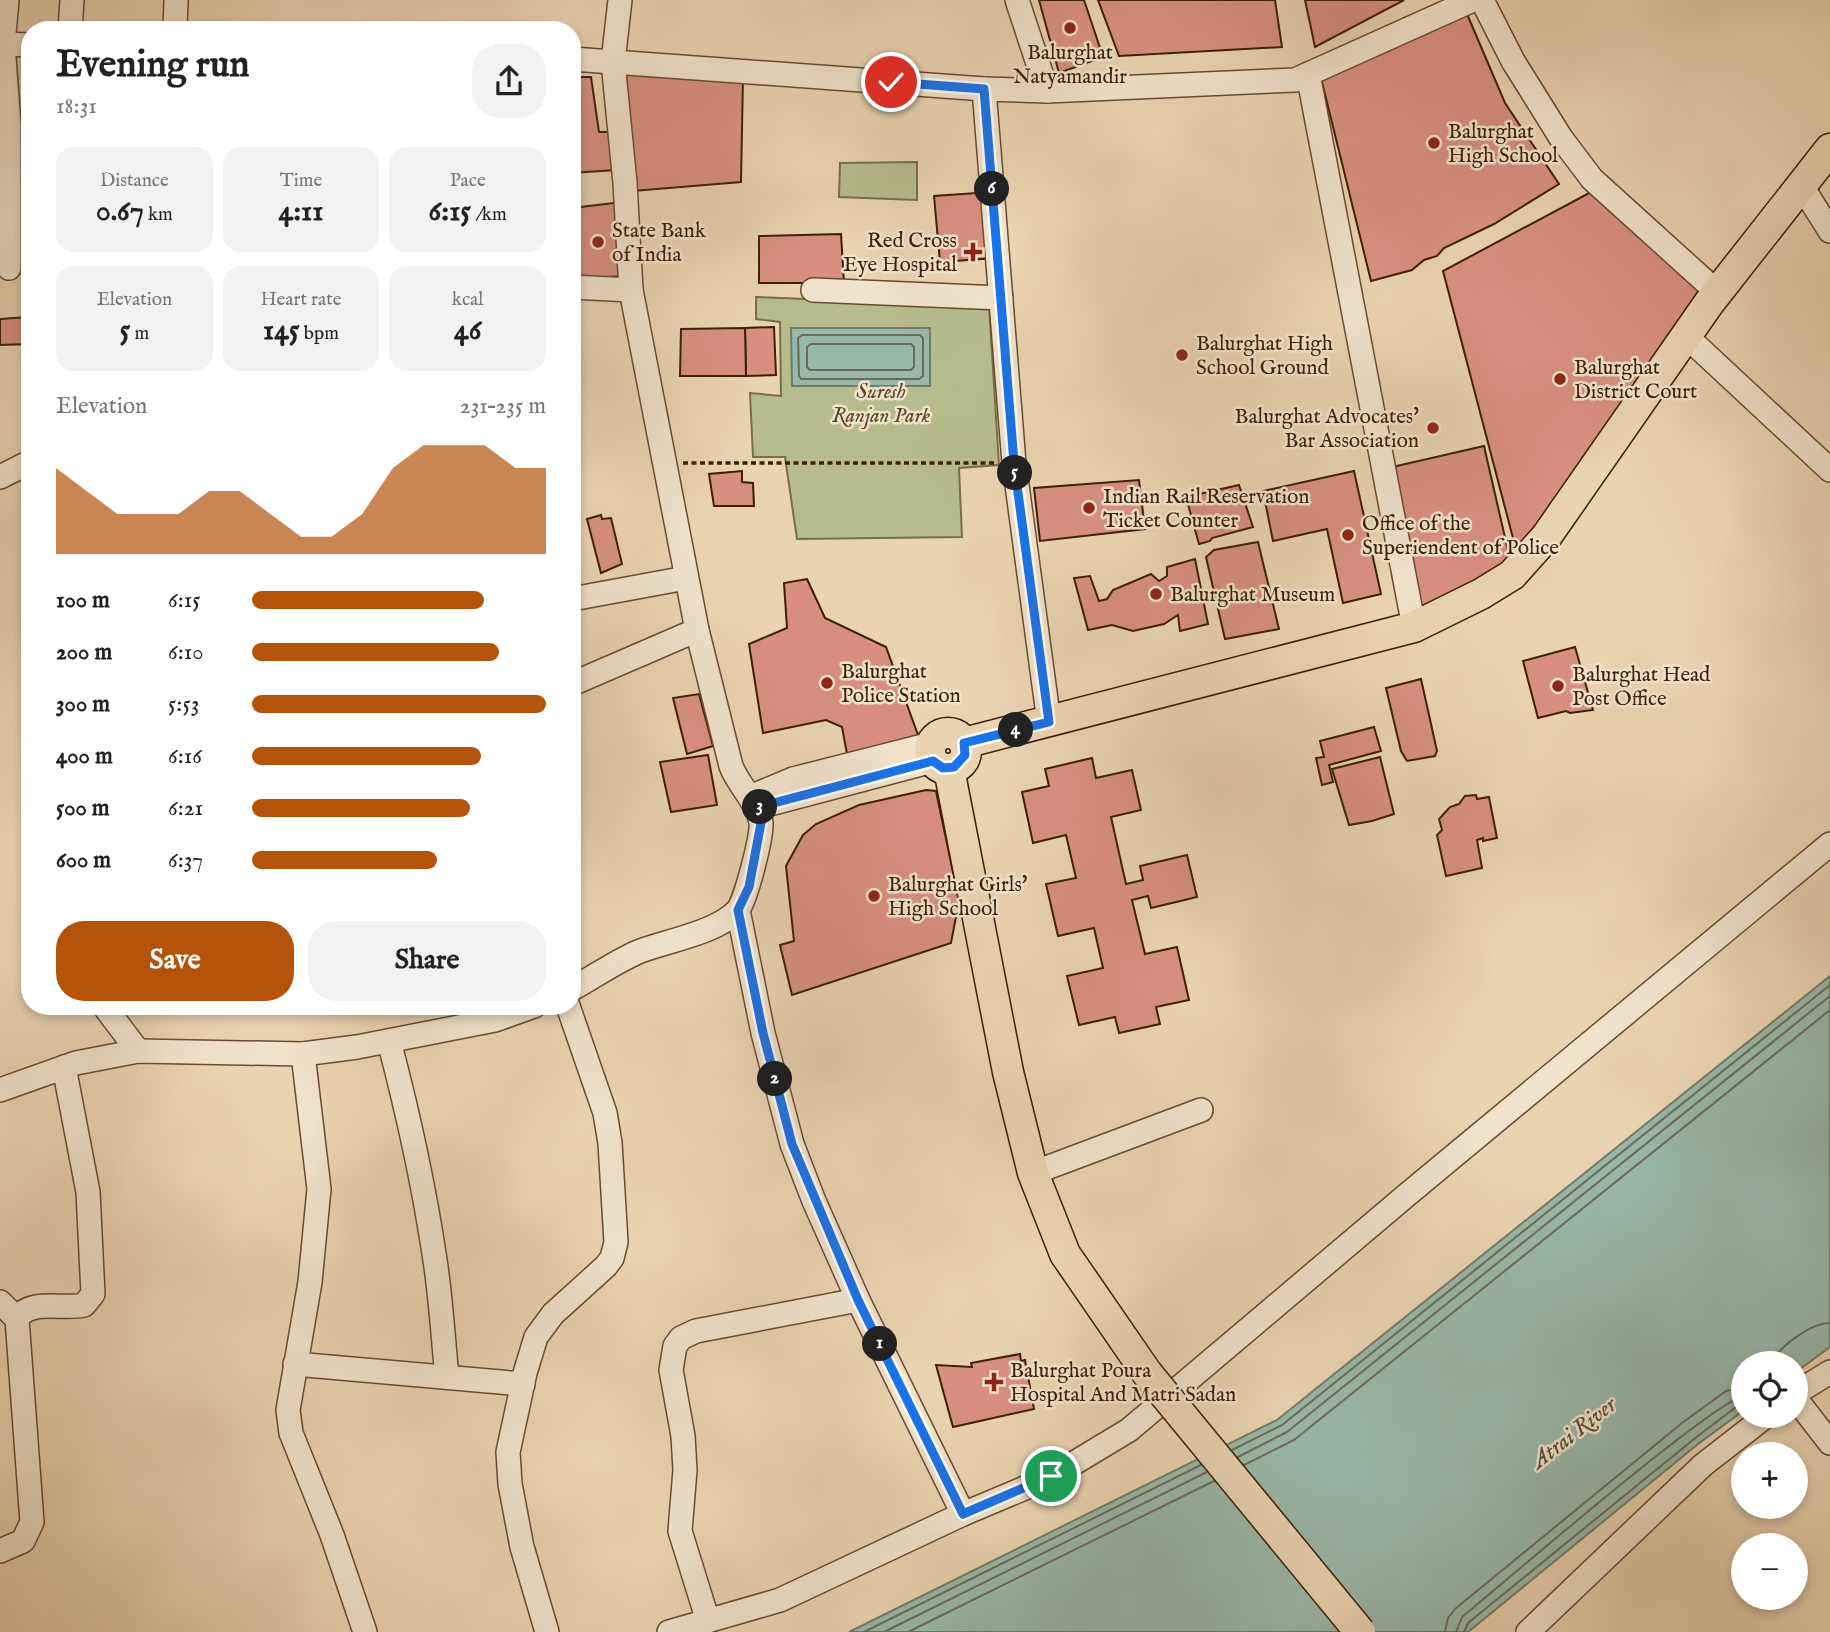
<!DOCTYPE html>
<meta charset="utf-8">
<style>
body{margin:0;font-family:"IM FELL English",serif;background:#f2f2f2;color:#222;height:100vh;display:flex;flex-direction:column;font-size:26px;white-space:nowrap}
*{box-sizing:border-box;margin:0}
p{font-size:23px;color:#767676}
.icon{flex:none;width:38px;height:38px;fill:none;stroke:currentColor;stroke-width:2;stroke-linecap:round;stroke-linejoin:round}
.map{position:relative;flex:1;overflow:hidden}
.side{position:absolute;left:21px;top:21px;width:560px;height:994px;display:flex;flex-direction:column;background:#fff;border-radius:28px;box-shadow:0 4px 10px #0003}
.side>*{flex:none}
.buttons{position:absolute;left:1731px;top:1351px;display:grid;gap:14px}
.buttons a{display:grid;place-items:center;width:77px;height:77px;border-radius:50%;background:#fff;box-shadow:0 4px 10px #0003;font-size:35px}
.pin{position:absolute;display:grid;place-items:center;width:60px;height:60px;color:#fff;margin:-30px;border:4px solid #fff;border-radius:50%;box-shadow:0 2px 7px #0007}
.km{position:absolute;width:35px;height:35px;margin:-18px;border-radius:50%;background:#222;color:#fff;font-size:19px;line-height:35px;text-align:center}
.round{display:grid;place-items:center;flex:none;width:74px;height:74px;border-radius:28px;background:#f2f2f2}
.head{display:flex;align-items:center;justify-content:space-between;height:119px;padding:0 35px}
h1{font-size:38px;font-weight:700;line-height:52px}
.stats{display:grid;grid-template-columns:repeat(3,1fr);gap:10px;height:119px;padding:7px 35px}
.stats div{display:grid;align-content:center;border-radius:18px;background:#f2f2f2;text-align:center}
.stats b{font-size:30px;font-weight:700}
.stats small{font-size:19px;font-weight:400}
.stats p{font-size:19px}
.chart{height:196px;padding:14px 35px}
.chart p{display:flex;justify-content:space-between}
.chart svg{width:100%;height:126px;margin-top:7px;fill:#b45309;opacity:.7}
.primary-button{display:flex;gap:14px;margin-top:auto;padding:14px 35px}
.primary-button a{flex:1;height:80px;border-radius:28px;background:#b45309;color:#fff;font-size:28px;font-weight:700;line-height:80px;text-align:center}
.primary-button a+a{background:#f2f2f2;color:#222}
ul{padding:0 35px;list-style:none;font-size:23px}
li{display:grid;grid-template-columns:112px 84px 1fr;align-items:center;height:52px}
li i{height:18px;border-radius:9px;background:#b45309}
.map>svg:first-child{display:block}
.green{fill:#b6bc8c;stroke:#7a6d4a;stroke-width:2}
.water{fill:#98b8a9;stroke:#747a68;stroke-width:2}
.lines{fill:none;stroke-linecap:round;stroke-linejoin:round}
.shore{stroke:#6a6b58;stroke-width:2}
.building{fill:#d88f82;stroke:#3d1e07;stroke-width:2}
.minor-casing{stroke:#684b32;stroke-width:26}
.major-casing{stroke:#3d1e07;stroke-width:33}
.path{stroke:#3d1e07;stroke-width:3.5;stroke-dasharray:5 3.5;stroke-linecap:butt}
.minor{stroke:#f1e2cc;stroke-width:23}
.major{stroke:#ead3b1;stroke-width:30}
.major-bridge-casing{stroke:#3d1e07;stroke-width:33;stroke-linecap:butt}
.major-bridge{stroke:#ead3b1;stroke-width:30}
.route-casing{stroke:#fff;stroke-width:14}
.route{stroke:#1a73e8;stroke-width:9}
.poi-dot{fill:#8f2418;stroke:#f1e2cc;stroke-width:2.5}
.labels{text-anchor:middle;stroke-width:5;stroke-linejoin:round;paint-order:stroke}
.poi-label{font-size:21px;fill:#3d1e07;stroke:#f1e2cc;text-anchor:start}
.park-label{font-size:21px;font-style:italic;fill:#5b4628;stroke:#f1e2cc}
.water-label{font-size:23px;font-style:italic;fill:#584c38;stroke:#f1e2cc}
</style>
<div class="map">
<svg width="1830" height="1632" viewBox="0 0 1830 1632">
<rect width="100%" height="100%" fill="#ead3b1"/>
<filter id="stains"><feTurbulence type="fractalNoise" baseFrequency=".00286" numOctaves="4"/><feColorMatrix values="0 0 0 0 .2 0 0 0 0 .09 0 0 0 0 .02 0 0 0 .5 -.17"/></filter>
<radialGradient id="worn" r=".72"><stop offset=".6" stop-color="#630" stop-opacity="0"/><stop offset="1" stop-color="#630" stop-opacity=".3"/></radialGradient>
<g class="green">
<path d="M917,162V200L839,197L840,163Z"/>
<path d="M756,297L989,306L999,465L959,468L962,537L797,539L785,457H753L750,393L781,396L780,322L756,319Z"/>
</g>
<g class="water">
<path d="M791,328H930V386H792Z"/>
<path d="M1830,976V1347L1796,1372V1363H1743V1411L1698,1444L1468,1632H849L1277,1420Z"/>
</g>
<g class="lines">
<g class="shore">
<path d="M802,335H920L923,338V376L919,379H801L799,376L798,338Z"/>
<path d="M811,344H911L914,347V367L911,370H810L807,367V347Z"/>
<path d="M1771,1363C1780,1346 1811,1323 1830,1323"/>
<path d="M1232,1450L1282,1425L1830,985"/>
<path d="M1238,1457L1287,1432L1830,996"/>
<path d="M1244,1465L1294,1440L1830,1010"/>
<path d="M864,1632L1201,1465"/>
<path d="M884,1632L1207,1472"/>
<path d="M908,1632L1214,1481"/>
<path d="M1445,1632L1448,1618L1455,1609L1682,1423L1726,1391L1743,1387"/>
<path d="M1456,1632L1462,1617C1499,1587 1717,1398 1743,1397"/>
<path d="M1464,1632L1468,1623L1694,1439L1736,1407L1743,1406"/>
</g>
</g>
<g class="building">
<path d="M1039,0H1084L1103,57L1059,73Z"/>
<path d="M1098,0H1275L1282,47L1119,56Z"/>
<path d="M1305,0H1404L1315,47Z"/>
<path d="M1467,14L1505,103L1559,184L1494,224L1444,248L1437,256L1424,260L1412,270L1371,281L1321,78Z"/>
<path d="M618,68L743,78L741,182L633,191Z"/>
<path d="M572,77H591L599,132H613L616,170L572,173Z"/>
<path d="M991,192L996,258L940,262L934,196Z"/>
<path d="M1591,192L1711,292L1519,561L1443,271Z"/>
<path d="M622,202L625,276L572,279V208Z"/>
<path d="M841,234L844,283H759V236Z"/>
<path d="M28,317L30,344L0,345V319Z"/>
<path d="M774,327L776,375L746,376L745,328Z"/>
<path d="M745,328L746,376H680L681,329Z"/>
<path d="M1484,446L1512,568L1421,614L1388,468Z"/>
<path d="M742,471V482L753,483L754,506H714L709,474Z"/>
<path d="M1354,471L1381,594L1343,603L1327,529L1273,541L1263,491Z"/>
<path d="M1139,480L1145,529L1040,541L1034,488Z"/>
<path d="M1239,485L1253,527L1212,538L1210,541L1199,544L1186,497Z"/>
<path d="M601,515L602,519L611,518L622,564L601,573L587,519Z"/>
<path d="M1258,542L1279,629L1225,639L1206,557L1214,550Z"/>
<path d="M1195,559L1208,624L1180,631L1178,615L1164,624L1133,631L1112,625L1088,630L1074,578L1090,576L1099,601L1107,599L1113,590L1151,574L1159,581L1167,576V567Z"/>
<path d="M807,579L825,618L886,647L918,735L847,754L842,727L826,720L763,733L749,644L787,628L784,583Z"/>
<path d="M1575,647L1593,710L1570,713L1566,711L1538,718L1523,661Z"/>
<path d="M1421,679L1437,751L1435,756L1407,761L1401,751L1386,688Z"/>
<path d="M699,694L713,746L687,754L673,698Z"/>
<path d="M1374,727L1381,751L1329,765L1333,782L1322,785L1316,758L1324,757L1320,741Z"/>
<path d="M708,755L717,805L671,812L660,762Z"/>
<path d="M1380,757L1394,814L1372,821L1349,825L1332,769Z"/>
<path d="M1092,758L1096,778L1132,770L1141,810L1111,817L1126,884L1143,880L1140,866L1187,855L1197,897L1151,908L1148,896L1132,900L1145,954L1177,947L1189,1000L1156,1007L1160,1024L1119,1033L1115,1017L1079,1025L1067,976L1103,968L1094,928L1058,936L1046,884L1076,878L1066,835L1033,843L1022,792L1049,786L1045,769Z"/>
<path d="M926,790L936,791L959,901L951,943L792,995L780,945L794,941L786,866L803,835L816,824L859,805Z"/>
<path d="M1476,795L1477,799L1489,797L1497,838L1483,841V838L1477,840L1482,868L1446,876L1437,835L1442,830L1439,819L1450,807L1459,804L1465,796Z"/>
<path d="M1020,1354L1021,1361L1025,1360L1034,1409L953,1427L936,1365L972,1367L971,1363Z"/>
</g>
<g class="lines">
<defs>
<g id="minor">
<path d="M7,0L3,44L9,124V268"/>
<path d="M1017,0L1047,91"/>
<path d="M1482,0L1513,61L1561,138L1592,179L1718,293"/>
<path d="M70,30L72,0"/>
<path d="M175,30L176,0"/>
<path d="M0,44L30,45"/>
<path d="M572,59L984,89"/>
<path d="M1308,74L1414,627"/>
<path d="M1801,185L1830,231"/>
<path d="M572,287L631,290"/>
<path d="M813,290L1001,298"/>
<path d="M1686,336L1830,470"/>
<path d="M0,477L30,462"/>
<path d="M572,599L686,578"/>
<path d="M572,684L697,630"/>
<path d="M1049,722L1014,463L984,89L1047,91L1295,80L1473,0"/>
<path d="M750,797L793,779L931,744"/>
<path d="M755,808L933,761"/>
<path d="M738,910L763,1033L792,1144L814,1201L858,1300L963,1514"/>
<path d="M572,989C594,977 615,962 638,952C666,941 716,933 737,911C746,901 762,836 761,823C759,804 738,785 731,766L697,630L631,290L625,183L613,62L620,0"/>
<path d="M104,1006L138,1051"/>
<path d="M389,1041C408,1113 424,1186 435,1260C441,1299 443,1338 447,1377"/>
<path d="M303,1054L319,1189L310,1282L288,1410L291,1433L332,1535L365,1632"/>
<path d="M0,1090L76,1063L138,1051L303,1054L357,1047L495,1020L534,1006"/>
<path d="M1033,1173L1201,1110"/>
<path d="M0,1302L17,1319"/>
<path d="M295,1364L523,1384"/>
<path d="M1796,1393L1830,1372"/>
<path d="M1796,1399L1830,1443"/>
<path d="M0,1551L23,1541L32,1522L17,1319C29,1298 64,1310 84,1305L93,1294L88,1192L64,1067"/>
<path d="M708,1621L680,1531L685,1470L683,1436L671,1370L675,1346L681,1338L696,1331L858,1300"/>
<path d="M547,1632L522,1547L510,1484L508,1452L525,1373L536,1337L553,1314L606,1266L612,1258L616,1242L610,1143L605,1113L568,1006"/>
<path d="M669,1632L780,1600L963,1514L1051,1477L1129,1430L1408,1194L1830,844"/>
<path d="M1528,1632L1703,1465L1766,1416"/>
</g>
<g id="major">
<circle cx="948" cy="751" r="18"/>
<path d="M964,743L1414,627L1481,594L1512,575L1546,537L1709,303L1830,149"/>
<path d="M949,769L1008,1072L1033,1173L1065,1254L1147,1373"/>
</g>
</defs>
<use href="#minor" class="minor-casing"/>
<use href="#major" class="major-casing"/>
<path class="path" d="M683,463H994"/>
<use href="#minor" class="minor"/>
<use href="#major" class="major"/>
<defs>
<path id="major-bridge" d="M1147,1373L1360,1632"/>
</defs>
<use href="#major-bridge" class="major-bridge-casing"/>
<use href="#major-bridge" class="major-bridge"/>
</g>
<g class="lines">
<defs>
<path id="route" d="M891,82L984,89L1014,463L1049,722L964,743L965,755L954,767L943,768L933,761L755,808L761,823L749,887L738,910L763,1033L792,1144L858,1300L963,1514L1051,1476"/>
</defs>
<use href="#route" class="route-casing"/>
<use href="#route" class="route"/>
</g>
<g class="poi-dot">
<circle cx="1070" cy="28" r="7"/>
<circle cx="1434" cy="143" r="7"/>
<circle cx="598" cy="242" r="7"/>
<path d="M969.5 241.5h7v7h7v7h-7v7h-7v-7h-7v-7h7z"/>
<circle cx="1182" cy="355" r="7"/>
<circle cx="1560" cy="379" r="7"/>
<circle cx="1433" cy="428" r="7"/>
<circle cx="1089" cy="508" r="7"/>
<circle cx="1348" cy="535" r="7"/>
<circle cx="1156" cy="594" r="7"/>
<circle cx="827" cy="683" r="7"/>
<circle cx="1558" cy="686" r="7"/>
<circle cx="874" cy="896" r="7"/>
<path d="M990.5 1371.5h7v7h7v7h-7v7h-7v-7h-7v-7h7z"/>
</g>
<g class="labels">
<g class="poi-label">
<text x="1070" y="59" text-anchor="middle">Balurghat<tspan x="1070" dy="24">Natyamandir</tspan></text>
<text x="1448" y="138">Balurghat<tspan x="1448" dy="24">High School</tspan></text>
<text x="612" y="237">State Bank<tspan x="612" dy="24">of India</tspan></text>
<text x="957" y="247" text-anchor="end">Red Cross<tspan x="957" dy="24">Eye Hospital</tspan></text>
<text x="1196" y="350">Balurghat High<tspan x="1196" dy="24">School Ground</tspan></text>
<text x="1574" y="374">Balurghat<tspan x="1574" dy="24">District Court</tspan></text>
<text x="1419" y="423" text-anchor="end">Balurghat Advocates'<tspan x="1419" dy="24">Bar Association</tspan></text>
<text x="1103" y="503">Indian Rail Reservation<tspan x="1103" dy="24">Ticket Counter</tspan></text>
<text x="1362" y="530">Office of the<tspan x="1362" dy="24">Superiendent of Police</tspan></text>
<text x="1170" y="601">Balurghat Museum</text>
<text x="841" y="678">Balurghat<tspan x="841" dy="24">Police Station</tspan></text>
<text x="1572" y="681">Balurghat Head<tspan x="1572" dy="24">Post Office</tspan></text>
<text x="888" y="891">Balurghat Girls'<tspan x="888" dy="24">High School</tspan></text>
<text x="1010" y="1377">Balurghat Poura<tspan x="1010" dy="24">Hospital And Matri Sadan</tspan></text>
</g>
<g class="park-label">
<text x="881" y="398">Suresh<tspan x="881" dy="24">Ranjan Park</tspan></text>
</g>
<g class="water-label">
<text transform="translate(1573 1432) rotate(-38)" y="8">Atrai River</text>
</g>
</g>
<rect width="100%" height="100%" filter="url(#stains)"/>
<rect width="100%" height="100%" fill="url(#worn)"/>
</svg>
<div class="buttons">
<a><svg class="icon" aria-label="locate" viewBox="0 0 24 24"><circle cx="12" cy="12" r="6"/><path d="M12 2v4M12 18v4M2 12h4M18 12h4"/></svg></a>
<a>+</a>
<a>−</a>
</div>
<div class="pin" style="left:1051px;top:1476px;background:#1e9e55"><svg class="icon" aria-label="arrive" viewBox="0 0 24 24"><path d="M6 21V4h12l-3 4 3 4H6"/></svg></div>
<div class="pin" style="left:891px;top:82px;background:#d93025"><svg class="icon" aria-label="check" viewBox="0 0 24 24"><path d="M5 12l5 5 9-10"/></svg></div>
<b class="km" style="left:880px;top:1344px">1</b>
<b class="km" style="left:775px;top:1079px">2</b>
<b class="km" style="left:760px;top:807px">3</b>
<b class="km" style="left:1016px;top:730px">4</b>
<b class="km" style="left:1015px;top:473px">5</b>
<b class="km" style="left:992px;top:189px">6</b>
<section class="side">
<div class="head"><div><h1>Evening run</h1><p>18:31</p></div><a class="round"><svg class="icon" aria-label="share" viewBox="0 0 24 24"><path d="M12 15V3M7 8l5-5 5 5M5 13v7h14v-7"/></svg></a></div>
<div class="stats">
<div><p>Distance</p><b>0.67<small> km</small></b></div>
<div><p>Time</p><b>4:11</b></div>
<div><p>Pace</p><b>6:15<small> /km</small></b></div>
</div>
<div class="stats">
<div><p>Elevation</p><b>5<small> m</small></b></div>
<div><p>Heart rate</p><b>145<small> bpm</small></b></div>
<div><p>kcal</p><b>46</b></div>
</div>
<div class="chart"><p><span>Elevation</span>231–235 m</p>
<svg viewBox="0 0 160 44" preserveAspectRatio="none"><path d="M0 44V14L10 22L20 30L30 30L40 30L50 22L60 22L70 30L80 38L90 38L100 30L110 14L120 6L130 6L140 6L150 14L160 14V44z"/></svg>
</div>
<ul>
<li><b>100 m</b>6:15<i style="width:79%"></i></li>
<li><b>200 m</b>6:10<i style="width:84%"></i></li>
<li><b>300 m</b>5:53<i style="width:100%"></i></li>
<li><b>400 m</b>6:16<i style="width:78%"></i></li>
<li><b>500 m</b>6:21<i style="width:74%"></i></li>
<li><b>600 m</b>6:37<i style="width:63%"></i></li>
</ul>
<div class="primary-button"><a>Save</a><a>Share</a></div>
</section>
</div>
